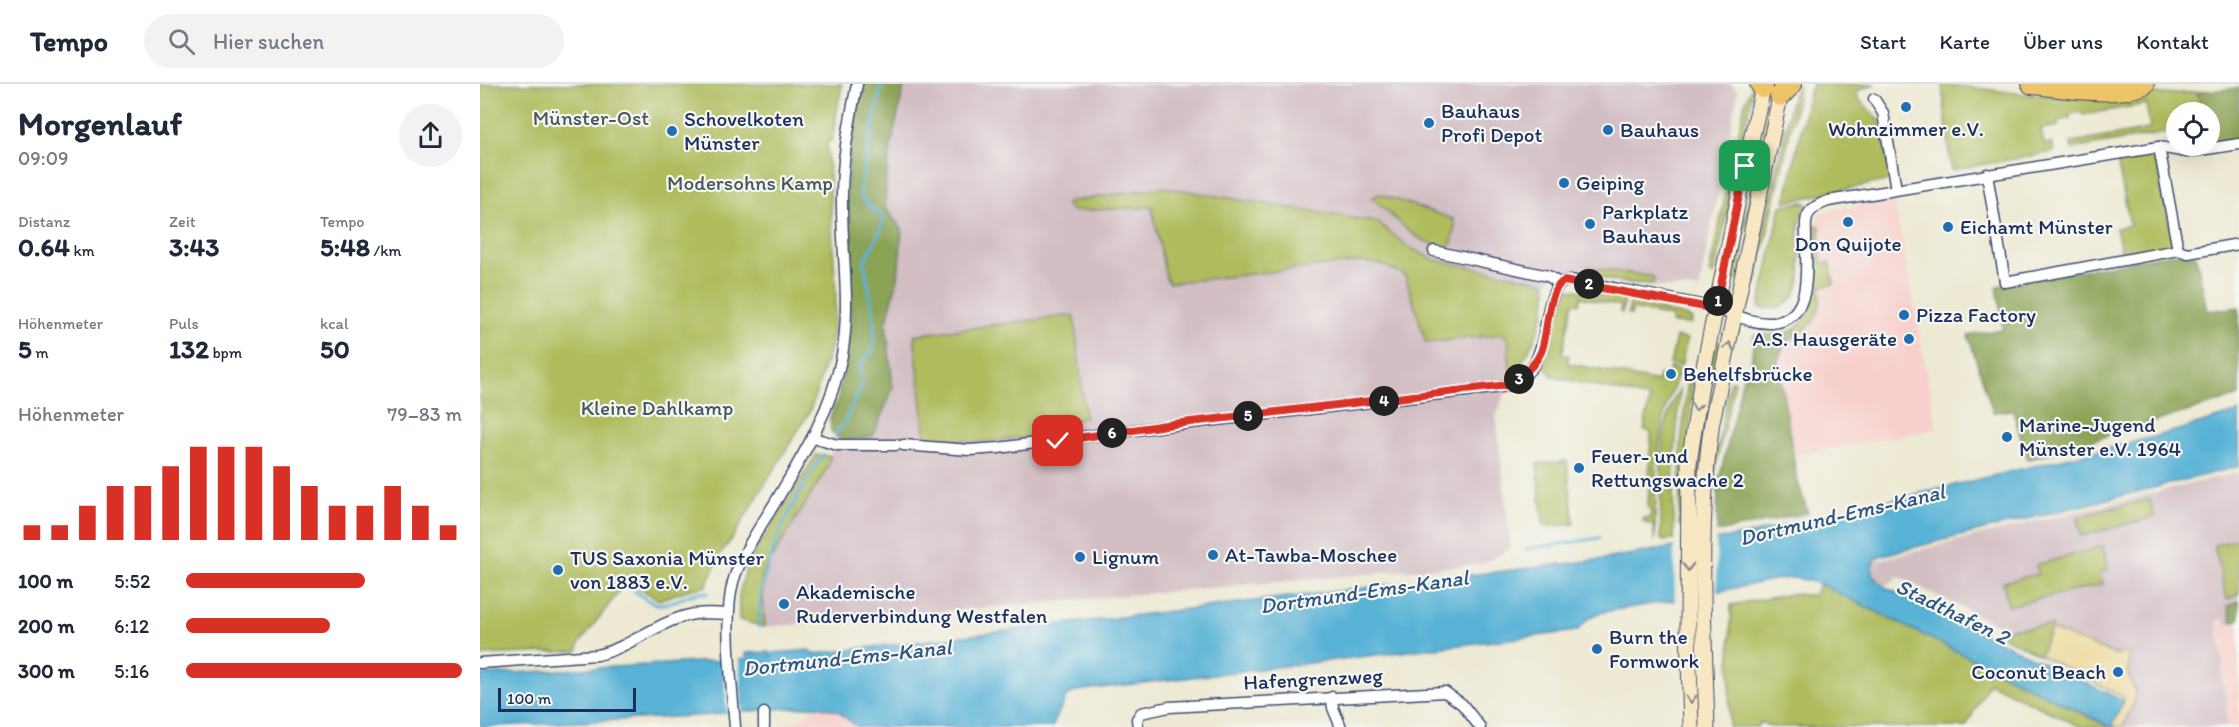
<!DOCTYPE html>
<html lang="de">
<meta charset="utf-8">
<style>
body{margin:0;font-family:Itim,sans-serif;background:#f2f2f3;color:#1f2937;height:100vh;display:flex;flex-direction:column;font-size:22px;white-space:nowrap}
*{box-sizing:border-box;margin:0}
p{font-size:20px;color:#747a83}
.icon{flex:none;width:33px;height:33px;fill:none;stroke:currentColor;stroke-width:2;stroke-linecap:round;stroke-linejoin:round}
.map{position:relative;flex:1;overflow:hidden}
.side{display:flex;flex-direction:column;background:#fff;width:480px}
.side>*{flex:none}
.controls{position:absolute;left:1686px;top:18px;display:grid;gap:12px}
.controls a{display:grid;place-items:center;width:54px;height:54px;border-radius:50%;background:#fff;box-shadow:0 6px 24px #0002;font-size:30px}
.scale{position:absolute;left:18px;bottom:15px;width:138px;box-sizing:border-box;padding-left:6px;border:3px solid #1b2f5e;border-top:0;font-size:16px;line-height:21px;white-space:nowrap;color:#1b2f5e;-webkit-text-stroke:4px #f6f6f2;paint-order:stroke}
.pin{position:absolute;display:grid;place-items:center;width:51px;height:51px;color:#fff;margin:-26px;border-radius:12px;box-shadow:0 3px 9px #0006}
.km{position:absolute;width:30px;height:30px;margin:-15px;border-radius:50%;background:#222;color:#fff;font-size:16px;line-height:30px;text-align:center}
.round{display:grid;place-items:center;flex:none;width:63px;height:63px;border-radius:32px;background:#f2f2f3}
.headline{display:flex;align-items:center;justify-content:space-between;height:102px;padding:0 18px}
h1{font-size:33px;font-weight:700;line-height:45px}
.stats{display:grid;grid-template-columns:repeat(3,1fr);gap:9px;height:102px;padding:6px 18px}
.stats div{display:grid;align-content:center}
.stats b{font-size:26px;font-weight:700}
.stats small{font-size:16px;font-weight:400}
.stats p{font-size:16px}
.chart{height:168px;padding:12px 18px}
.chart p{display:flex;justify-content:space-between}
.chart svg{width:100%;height:108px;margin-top:6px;stroke:#d93025;stroke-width:6}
ul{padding:0 18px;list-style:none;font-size:20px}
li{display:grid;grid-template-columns:96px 72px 1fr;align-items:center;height:45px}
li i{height:15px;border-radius:8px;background:#d93025}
header{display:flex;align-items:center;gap:36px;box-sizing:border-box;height:84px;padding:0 30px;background:#fff;border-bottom:2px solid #e0e1e3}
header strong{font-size:28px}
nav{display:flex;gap:33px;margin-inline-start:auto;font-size:21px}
.search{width:420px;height:54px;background:#f2f2f3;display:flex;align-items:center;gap:15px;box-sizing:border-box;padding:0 21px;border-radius:33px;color:#747a83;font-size:22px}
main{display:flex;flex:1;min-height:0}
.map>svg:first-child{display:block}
.built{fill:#f7d0cc}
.industrial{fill:#d2bec3}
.green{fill:#afbb5c;stroke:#65755d;stroke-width:1.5}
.forest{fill:#8ba354;stroke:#536959;stroke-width:1.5}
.sand{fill:#eeda9e;stroke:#84847e;stroke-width:1.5}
.water{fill:#59b2d6;stroke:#3a709a;stroke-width:1.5}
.pier{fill:#ede9d3}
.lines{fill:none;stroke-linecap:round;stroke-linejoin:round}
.stream{stroke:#59b2d6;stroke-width:3}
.street-casing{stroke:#3a4b70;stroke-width:13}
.secondary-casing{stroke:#3a4b70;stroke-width:17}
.highway-casing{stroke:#3a4b70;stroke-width:22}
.street{stroke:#fff;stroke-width:10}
.secondary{stroke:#f8e7c3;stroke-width:15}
.highway{stroke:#eec469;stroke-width:20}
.oneway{stroke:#8a8b90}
.route-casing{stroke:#fff;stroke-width:12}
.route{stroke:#d93025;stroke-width:8}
.poi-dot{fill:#1f6fb2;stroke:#f6f6f2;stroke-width:2}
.labels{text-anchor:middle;stroke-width:4.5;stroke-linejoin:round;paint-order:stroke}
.poi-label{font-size:21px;fill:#1b2f5e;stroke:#f6f6f2;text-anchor:start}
.park-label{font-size:21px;fill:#47595d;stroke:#f6f6f2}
.street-label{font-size:21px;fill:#1b2f5e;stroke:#f6f6f2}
.water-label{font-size:22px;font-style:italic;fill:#2e5682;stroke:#f6f6f2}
</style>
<header>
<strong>Tempo</strong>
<div class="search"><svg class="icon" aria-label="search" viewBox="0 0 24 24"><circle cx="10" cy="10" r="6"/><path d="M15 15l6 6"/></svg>Hier suchen</div>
<nav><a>Start</a><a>Karte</a><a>Über uns</a><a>Kontakt</a></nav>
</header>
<main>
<section class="side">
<div class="headline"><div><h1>Morgenlauf</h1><p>09:09</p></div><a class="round"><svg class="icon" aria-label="share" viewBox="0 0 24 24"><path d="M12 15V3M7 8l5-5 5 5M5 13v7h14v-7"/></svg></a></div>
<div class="stats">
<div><p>Distanz</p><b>0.64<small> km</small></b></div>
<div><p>Zeit</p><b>3:43</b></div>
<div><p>Tempo</p><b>5:48<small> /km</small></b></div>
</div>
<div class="stats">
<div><p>Höhenmeter</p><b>5<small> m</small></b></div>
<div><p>Puls</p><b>132<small> bpm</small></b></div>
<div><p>kcal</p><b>50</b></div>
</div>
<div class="chart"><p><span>Höhenmeter</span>79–83 m</p>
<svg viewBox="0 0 160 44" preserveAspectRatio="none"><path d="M5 44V38M15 44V38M25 44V30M35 44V22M45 44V22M55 44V14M65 44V6M75 44V6M85 44V6M95 44V14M105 44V22M115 44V30M125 44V30M135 44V22M145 44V30M155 44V38"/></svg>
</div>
<ul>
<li><b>100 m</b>5:52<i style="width:65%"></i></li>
<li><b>200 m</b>6:12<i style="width:52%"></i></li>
<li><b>300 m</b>5:16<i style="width:100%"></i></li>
</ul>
</section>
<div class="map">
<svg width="1759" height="643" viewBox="0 0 1759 643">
<rect width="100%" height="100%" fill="#f6f6f2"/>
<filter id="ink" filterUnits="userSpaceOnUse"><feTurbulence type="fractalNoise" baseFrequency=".0167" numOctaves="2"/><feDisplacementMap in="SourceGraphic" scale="12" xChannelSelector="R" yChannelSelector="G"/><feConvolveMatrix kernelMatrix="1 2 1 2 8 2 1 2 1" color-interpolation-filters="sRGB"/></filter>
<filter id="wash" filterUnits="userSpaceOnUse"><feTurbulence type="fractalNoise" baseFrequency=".008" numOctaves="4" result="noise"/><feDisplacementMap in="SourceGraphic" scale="24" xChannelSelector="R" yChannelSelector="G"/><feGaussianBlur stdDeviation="1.35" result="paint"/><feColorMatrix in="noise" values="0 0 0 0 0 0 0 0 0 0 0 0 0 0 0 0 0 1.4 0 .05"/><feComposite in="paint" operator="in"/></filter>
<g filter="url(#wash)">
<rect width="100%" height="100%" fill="#ede9d3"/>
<g class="built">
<path d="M1414,115L1457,345L1313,371L1298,277L1304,259L1317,251L1314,245L1325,236L1332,222L1333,152L1339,129Z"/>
<path d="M1745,534L1747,541L1759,535V643H1746L1745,639L1746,620L1742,597L1743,575L1736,537Z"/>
<path d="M338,622L358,627L377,643H307Z"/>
</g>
<g class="industrial">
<path d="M399,0H1251L1258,7L1219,205L1149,201L1073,187L1016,332L1031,464L1002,480L285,543L282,490L348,383L355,346Z"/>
<path d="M1759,388V535L1746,541L1745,534L1736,537L1743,575L1742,597L1746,613V643H1643L1655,616V608L1648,589V569L1634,570L1606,557L1565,543L1526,545L1419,493L1406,501L1391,493V479L1395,477Z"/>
</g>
<g class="green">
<path d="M0,0H362L352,56L347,59L356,211L354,243L348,271L330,327L251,456L240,470L226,502L208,506L179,516L147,497L99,560L98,567L0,571Z"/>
<path d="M1290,0H1296L1265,144L1259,196L1252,195L1276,82L1278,52Z"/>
<path d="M1319,0L1315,25L1276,200L1268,197L1283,148L1312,13Z"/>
<path d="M1333,0H1395L1377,7L1378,14L1400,37L1411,96L1305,118L1330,5Z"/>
<path d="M1462,0L1553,11L1644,12L1718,8L1720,28H1696V47L1592,65L1591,59L1670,45L1666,20L1603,31L1602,28L1590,30V34L1578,37V42L1561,45L1564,60L1572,59L1574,68L1471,86Z"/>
<path d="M1272,2V12L1234,191L1229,189L1265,18Z"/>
<path d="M1675,69L1694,164L1643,174L1636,144L1650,141L1637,76Z"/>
<path d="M682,103L897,138L929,163L954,176L1063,197L1067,204C1066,237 1052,265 1033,291L1030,287L1028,254L1022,250L946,259L925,191L900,180L882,178L689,199L686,194L672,123L593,127L586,121L588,118Z"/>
<path d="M900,110L973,135L975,142L972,159L968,163C929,159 920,134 891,114Z"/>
<path d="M1324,118L1328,120C1305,142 1337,199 1306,220C1298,225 1288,226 1279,223L1301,122Z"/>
<path d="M1334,141L1340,142L1341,179L1350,178L1354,200L1340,203C1341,229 1339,237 1317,251L1314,245L1325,236L1332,222Z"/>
<path d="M1108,183L1174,193L1173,200L1149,199L1111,192L1107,188Z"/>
<path d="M1092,205L1145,216L1142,229L1140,228L1141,222L1101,213L1099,220L1093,219L1082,270L1089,272L1087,279L1178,298L1179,291L1188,293L1190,283L1200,286L1185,326L1182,346L1176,384L1175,457L1173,441L1163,438V434H1170L1171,426L1168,425L1171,348L1164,346L1170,314L1074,293L1065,284L1079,216L1084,208Z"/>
<path d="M1150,218L1208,233L1212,235L1211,240L1191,239V233L1153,225L1151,231L1148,230Z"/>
<path d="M594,231L605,333L566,345L560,352L498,358L446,355L434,251Z"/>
<path d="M1196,253L1207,255L1201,282L1190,280Z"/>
<path d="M1234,258L1240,260L1222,346L1219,438L1212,439L1213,398Z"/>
<path d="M1209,285L1214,286L1202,441H1199L1201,359Z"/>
<path d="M1250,297L1255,298L1233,394L1231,385L1238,359Z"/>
<path d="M1200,305L1193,396L1194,456L1184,457L1181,455C1181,414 1175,339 1200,305Z"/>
<path d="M336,371L350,372L348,383L282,490L285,543L259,536V510L267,481Z"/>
<path d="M1087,377L1094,440L1063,443L1057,380Z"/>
<path d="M1670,415L1674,433L1601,452L1597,433Z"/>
<path d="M1759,455V510L1747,516L1734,461Z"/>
<path d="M1623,462L1628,486L1620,488L1623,500L1528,522L1523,498L1558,490L1556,481Z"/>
<path d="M1340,500L1630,643L1632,641L1636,643H1601L1509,599L1486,643H1292L1280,638L1277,643H1249L1251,521L1311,510L1334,511Z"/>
<path d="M1572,541L1560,571L1522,552L1526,545Z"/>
</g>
<g class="forest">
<path d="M381,0H426L423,6L411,62L406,95L405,124L422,145L418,194L406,240L413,304L393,352L364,357L351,347L350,333L358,314L370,249L366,118L369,64Z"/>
<path d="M1759,4V55L1730,61V28H1720L1718,8Z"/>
<path d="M1696,169L1716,171L1727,227L1759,223V312L1547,376L1533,326L1513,328L1488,251L1523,245L1517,202Z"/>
<path d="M1314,245L1317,251L1304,260L1298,277L1317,395L1328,429L1237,448L1238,401L1263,293L1270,290L1274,251L1304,250Z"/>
<path d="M1759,517V535L1752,538L1748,522Z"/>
</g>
<path class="sand" d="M1571,545L1634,570L1649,569L1648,589L1655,608V616L1643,643L1632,641L1644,613L1560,571Z"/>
<path class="water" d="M1759,328V383H1757L1403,471C1394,474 1390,481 1393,492L1405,503L1644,617L1631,643L1338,499L1316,494L1298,495L1196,516L1123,528L1108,535L1097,547L596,607L586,613L572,643H377L358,627L338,622L242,629L234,631L0,643V591L266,575V569L290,568V573L294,569L329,566L334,570L1124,475L1275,449L1674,353Z"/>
<g class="pier">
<path d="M1236,453L1237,510L1195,519L1194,460Z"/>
<path d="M259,573L262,630L247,631L243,574Z"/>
</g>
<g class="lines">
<g class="stream">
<path d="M355,350L363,341L382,301L379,282C383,278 389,272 392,267C401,249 386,197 384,177L398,152L404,134L389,122L379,110L402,0"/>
<path d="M1046,465L1120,454"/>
<path d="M155,507C162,512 171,520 180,520C197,520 210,506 228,509"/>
<path d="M279,543C278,481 310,422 343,370"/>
</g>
</g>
</g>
<g filter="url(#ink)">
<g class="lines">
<defs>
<g id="street">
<path d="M1394,15L1403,29L1416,105"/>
<path d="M1507,90L1525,198L1698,166L1679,63"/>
<path d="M1698,166L1708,169L1759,160"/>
<path d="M954,167L1068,192L1079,199L1090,196C1136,205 1183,213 1230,223C1250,228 1270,240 1292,239C1335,235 1325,182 1326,152C1326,146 1325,139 1327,133C1330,124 1340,120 1348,117L1679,63L1707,68L1759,60"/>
<path d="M334,354L357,361H416"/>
<path d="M423,361L490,366L518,364L693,341L1021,303C1077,287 1056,235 1079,199"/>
<path d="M0,579L117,571C148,564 172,542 202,533C217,528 234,529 249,530"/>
<path d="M852,613L853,624L861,643"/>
<path d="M255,643C252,602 243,536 253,498C261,471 278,446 293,422C322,373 351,328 362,271C371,221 362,171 362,121C361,80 369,41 377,0"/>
<path d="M284,643V629"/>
<path d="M658,643L657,635L661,629L689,623L965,608L982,620L1000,643"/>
</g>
<g id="secondary">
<path d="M1211,643L1208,545L1209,379L1223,287L1265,82L1284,0"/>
<path d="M1227,643C1224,542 1217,439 1232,338L1302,3"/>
</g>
<g id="highway">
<path d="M1280,0L1283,4"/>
<path d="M1552,0C1585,3 1634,13 1664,0"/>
<path d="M1300,12L1312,0"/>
</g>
</defs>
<use href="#street" class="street-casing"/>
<use href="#secondary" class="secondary-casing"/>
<use href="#highway" class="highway-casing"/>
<use href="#street" class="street"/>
<use href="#secondary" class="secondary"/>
<use href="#highway" class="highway"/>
</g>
<defs><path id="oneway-chevron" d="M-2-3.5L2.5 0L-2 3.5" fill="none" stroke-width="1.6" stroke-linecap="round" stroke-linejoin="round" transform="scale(1.5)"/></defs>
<g class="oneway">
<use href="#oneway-chevron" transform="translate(1249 262) rotate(-78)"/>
<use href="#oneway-chevron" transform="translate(1216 323) rotate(99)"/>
<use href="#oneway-chevron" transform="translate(1208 483) rotate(89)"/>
<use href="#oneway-chevron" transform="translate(1211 615) rotate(88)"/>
</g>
</g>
<g class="lines" filter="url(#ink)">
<defs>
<path id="route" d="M578,357L693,340L1028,301C1041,293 1055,282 1061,268C1069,250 1066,206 1084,197L1236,225L1265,82"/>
</defs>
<use href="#route" class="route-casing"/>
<use href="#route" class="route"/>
</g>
<g class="poi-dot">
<circle cx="1426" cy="23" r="6"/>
<circle cx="949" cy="39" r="6"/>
<circle cx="1128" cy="46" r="6"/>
<circle cx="192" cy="47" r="6"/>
<circle cx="1084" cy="99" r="6"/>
<circle cx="1368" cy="138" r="6"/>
<circle cx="1110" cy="140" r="6"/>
<circle cx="1468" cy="143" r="6"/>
<circle cx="1424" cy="231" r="6"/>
<circle cx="1429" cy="255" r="6"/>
<circle cx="1191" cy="290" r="6"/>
<circle cx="1527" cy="353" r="6"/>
<circle cx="1099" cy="384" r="6"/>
<circle cx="733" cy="471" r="6"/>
<circle cx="600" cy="473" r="6"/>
<circle cx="78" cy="486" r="6"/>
<circle cx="304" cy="520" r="6"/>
<circle cx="1117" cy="565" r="6"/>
<circle cx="1638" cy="588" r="6"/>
</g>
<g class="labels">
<g class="poi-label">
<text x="961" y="34">Bauhaus<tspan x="961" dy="24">Profi Depot</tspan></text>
<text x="204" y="42">Schovelkoten<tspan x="204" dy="24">Münster</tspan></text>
<text x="1426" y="52" text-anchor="middle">Wohnzimmer e.V.</text>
<text x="1140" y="53">Bauhaus</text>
<text x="1096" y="106">Geiping</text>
<text x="1122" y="135">Parkplatz<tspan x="1122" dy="24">Bauhaus</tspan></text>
<text x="1480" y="150">Eichamt Münster</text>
<text x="1368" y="167" text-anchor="middle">Don Quijote</text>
<text x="1436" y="238">Pizza Factory</text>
<text x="1417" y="262" text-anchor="end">A.S. Hausgeräte</text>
<text x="1203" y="297">Behelfsbrücke</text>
<text x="1539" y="348">Marine-Jugend<tspan x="1539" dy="24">Münster e.V. 1964</tspan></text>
<text x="1111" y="379">Feuer- und<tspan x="1111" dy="24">Rettungswache 2</tspan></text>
<text x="745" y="478">At-Tawba-Moschee</text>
<text x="612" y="480">Lignum</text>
<text x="90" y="481">TUS Saxonia Münster<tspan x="90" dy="24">von 1883 e.V.</tspan></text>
<text x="316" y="515">Akademische<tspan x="316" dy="24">Ruderverbindung Westfalen</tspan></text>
<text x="1129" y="560">Burn the<tspan x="1129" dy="24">Formwork</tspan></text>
<text x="1626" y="595" text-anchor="end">Coconut Beach</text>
</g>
<g class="park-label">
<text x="111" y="41">Münster-Ost</text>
<text x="270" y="106">Modersohns Kamp</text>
<text x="177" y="331">Kleine Dahlkamp</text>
</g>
<g class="street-label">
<text transform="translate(833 595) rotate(-3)" y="7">Hafengrenzweg</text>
</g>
<g class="water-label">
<text transform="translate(1362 430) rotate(-13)" y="8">Dortmund-Ems-Kanal</text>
<text transform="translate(884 507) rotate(-8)" y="8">Dortmund-Ems-Kanal</text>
<text transform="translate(1473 527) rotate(26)" y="8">Stadthafen 2</text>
<text transform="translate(367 573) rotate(-6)" y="8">Dortmund-Ems-Kanal</text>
</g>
</g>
</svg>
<div class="controls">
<a><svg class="icon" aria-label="locate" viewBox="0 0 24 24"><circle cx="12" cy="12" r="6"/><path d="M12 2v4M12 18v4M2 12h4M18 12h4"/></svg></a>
</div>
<div class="scale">100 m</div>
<div class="pin" style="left:1265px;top:82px;background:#1e9e55"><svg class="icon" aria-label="arrive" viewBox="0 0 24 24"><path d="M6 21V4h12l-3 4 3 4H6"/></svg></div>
<div class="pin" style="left:578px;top:357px;background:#d93025"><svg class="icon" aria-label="check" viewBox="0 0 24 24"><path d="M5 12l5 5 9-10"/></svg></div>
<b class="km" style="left:1238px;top:217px">1</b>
<b class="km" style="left:1109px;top:200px">2</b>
<b class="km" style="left:1039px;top:295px">3</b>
<b class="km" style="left:904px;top:317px">4</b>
<b class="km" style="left:768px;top:332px">5</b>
<b class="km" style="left:632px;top:349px">6</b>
</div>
</main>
